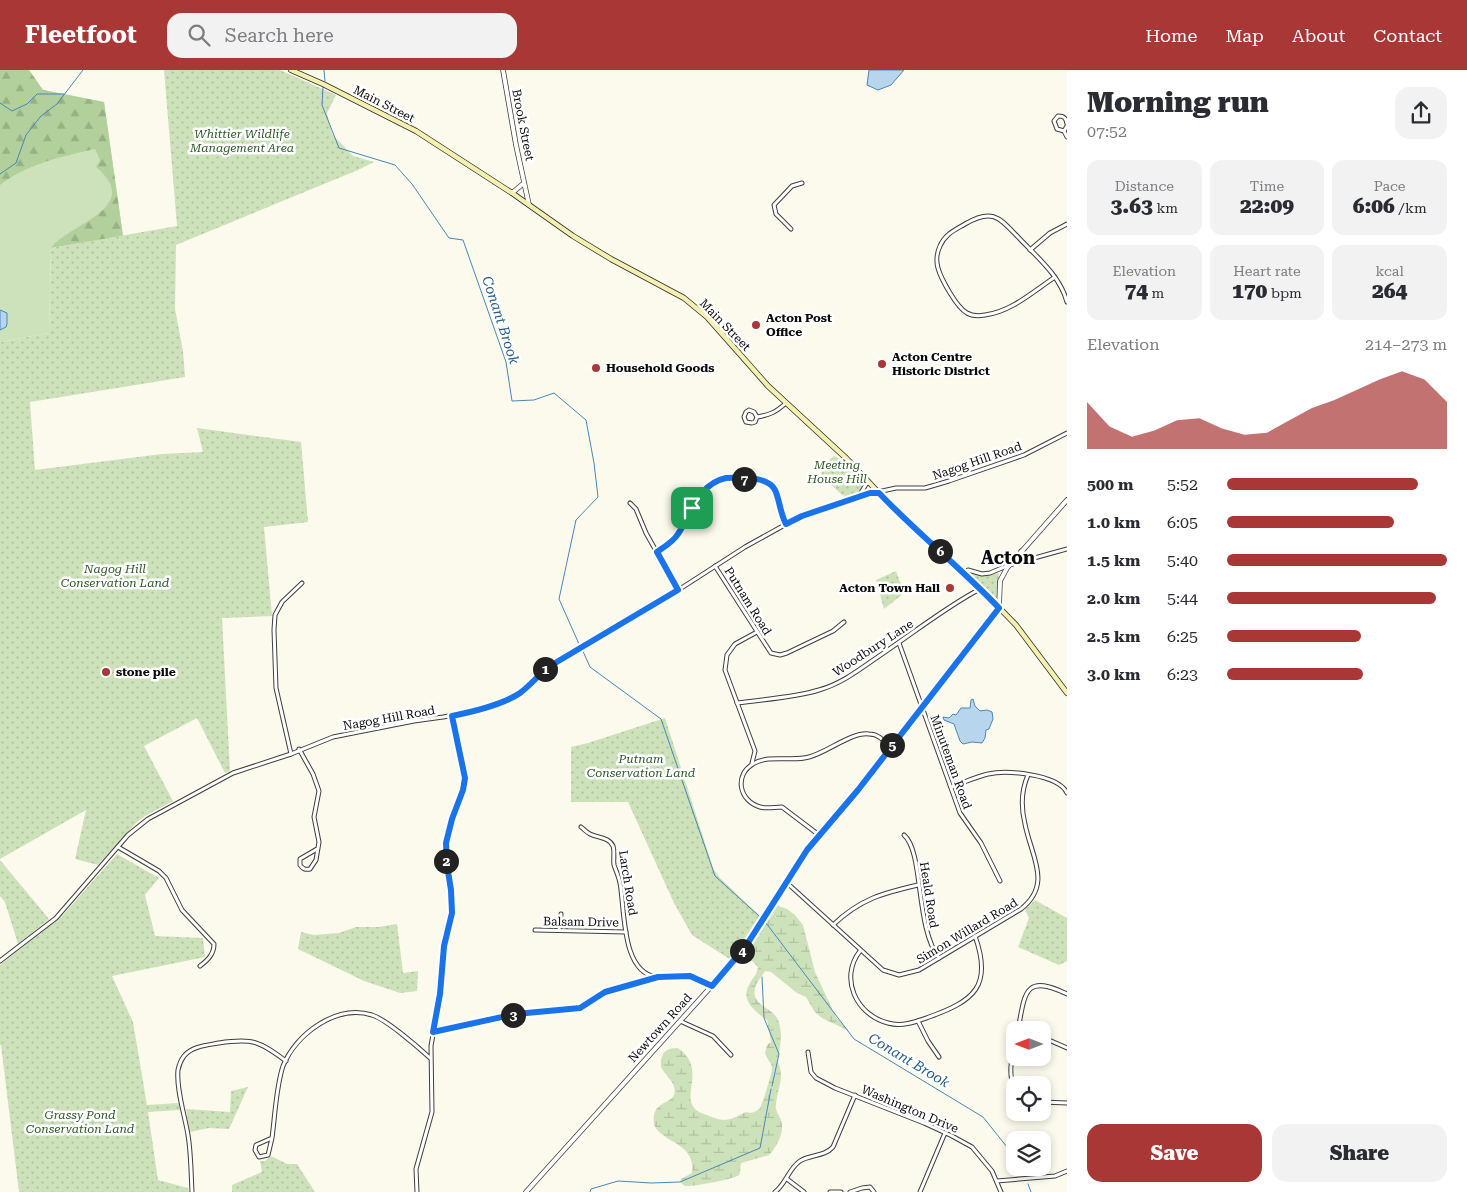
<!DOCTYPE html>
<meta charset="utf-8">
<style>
body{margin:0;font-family:"Roboto Serif",serif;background:#f2f2f3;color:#2b2b33;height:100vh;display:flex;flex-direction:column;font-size:19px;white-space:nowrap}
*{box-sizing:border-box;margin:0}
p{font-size:16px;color:#7c7c81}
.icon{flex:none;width:28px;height:28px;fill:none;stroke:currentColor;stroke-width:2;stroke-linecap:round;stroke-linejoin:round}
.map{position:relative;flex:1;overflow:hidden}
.panel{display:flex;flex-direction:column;background:#fff;width:400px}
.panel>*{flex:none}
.needle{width:32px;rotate:270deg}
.buttons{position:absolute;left:1006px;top:951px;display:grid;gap:10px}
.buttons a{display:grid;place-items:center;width:45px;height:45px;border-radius:10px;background:#fff;box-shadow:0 2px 8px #0003;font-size:25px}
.pin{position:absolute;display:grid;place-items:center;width:42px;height:42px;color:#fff;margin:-21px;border-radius:10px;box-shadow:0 2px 8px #0006}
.km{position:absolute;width:25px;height:25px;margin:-12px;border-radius:50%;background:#222;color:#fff;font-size:14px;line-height:25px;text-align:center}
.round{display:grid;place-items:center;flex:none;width:52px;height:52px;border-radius:15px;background:#f2f2f3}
.head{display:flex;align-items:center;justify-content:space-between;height:85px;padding:0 20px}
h1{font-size:28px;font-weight:800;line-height:38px}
.figures{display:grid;grid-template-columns:repeat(3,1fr);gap:8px;height:85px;padding:5px 20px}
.figures div{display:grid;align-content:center;border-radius:12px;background:#f2f2f3;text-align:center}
.figures b{font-size:21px;font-weight:800}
.figures small{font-size:14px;font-weight:400}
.figures p{font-size:14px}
.chart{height:140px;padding:10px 20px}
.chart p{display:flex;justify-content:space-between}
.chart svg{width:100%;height:90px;margin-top:5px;fill:#a83736;opacity:.7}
.action{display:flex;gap:10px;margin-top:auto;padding:10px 20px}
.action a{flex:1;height:58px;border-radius:15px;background:#a83736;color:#fff;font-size:20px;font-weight:800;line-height:58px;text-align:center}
.action a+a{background:#f2f2f3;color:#2b2b33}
ul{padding:0 20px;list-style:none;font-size:16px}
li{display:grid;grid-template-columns:80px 60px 1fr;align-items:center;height:38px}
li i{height:12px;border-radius:6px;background:#a83736}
header{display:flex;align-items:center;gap:30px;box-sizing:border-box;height:70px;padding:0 25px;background:#a83736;color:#fff}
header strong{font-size:24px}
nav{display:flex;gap:28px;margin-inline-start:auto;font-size:18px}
.search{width:350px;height:45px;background:#f2f2f3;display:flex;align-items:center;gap:12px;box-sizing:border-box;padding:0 18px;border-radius:15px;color:#7c7c81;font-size:19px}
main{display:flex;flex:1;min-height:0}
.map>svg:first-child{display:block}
.grass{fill:#cde2ba}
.forest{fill:url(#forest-firs)}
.wetland{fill:url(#wetland-marsh)}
.park{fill:url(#park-dots)}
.water{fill:#b7d6ed;stroke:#4887ba}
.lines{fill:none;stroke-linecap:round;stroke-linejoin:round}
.stream{stroke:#4887ba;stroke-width:1}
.minor-casing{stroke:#3e3e3e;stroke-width:5}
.tertiary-casing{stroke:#3e3e3e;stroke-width:5.5}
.secondary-casing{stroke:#2d2d2d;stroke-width:6}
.minor{stroke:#fff;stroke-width:3}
.tertiary{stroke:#fff;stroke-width:4}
.secondary{stroke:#f4f0af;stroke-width:4.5}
.route-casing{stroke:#fff;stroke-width:10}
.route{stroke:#1a73e8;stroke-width:6}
.poi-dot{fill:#a83736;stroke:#fff;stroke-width:2}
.labels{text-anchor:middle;stroke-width:5;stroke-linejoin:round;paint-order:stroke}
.street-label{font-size:12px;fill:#0b0b0b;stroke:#fff}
.park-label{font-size:12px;font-style:italic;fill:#2d5925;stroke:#fff}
.poi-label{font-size:12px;font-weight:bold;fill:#0b0b0b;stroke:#fff;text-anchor:start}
.water-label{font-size:14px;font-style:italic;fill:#265a8b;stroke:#fff}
.district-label{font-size:18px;font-weight:bold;fill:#0b0b0b;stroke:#fff}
</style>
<header>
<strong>Fleetfoot</strong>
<div class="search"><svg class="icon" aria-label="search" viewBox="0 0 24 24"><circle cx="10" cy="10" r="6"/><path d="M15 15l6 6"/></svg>Search here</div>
<nav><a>Home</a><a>Map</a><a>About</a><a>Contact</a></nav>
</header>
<main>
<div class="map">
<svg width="1067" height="1122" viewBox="0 0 1067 1122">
<defs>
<pattern id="forest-firs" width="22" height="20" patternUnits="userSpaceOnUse" patternTransform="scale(1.25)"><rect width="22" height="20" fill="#b1d09c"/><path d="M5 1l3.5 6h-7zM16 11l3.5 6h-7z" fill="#97b185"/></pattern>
<pattern id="wetland-marsh" width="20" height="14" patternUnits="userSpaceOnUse" patternTransform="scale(1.25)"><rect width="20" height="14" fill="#cde2ba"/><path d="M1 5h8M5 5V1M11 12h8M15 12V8" fill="none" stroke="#afc19f"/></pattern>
<pattern id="park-dots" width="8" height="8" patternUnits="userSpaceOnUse" patternTransform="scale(1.25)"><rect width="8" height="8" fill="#cde2ba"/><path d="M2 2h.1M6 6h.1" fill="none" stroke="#afc19f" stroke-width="1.8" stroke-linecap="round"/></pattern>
</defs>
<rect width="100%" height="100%" fill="#fcfaec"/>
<path class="grass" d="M0,0H29L43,20L104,32L123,166L51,178L49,263L0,272Z"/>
<path class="forest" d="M0,0H29L43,20L104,32L123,166L51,178C68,154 145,138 96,97L100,90L95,79C63,86 27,94 0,115Z"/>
<path class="wetland" d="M776,835L787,839L795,845L803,855L815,902L836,947L849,961L822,948L814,941L806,927L797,923L771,902L765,901C762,906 756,913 755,918C751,934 770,937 777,948C783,958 781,979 777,990C786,1008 777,1017 776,1035C775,1042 779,1044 781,1050C785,1062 777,1077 769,1085L741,1093C740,1097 741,1102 739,1105C735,1109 692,1117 685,1116L680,1112L681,1109L692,1103C696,1073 664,1074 654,1055C654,1050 653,1044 656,1040C662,1030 678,1032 674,1017C672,1009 664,1004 661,997C660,983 665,978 678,978C707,998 681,1025 695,1039C699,1043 705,1044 709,1046C727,1053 729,1050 746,1042C751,1044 756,1042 760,1038C762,1035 773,1001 772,997C771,992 766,988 765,983L767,975L771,972L767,950C756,942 740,931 749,915C752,908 757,906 758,897L749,888L748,880Z"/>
<g class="park">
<path d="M164,0H280L336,25L327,43L332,64L353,86L374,92L358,100L176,175L175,239L183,281L185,307L30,332L35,400L162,384L203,382L197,358L301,372L308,452L264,457L272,546L222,548L230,701L225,703L197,648L144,676L173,731L145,746L137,752L98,795L75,789L86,740L0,789V272L49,263L51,178L177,156Z"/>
<path d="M834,386C848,393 855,404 863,417L859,423L850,427L842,425L821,405L825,393Z"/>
<path d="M896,501L900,512L908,520L884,539L876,510Z"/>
<path d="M969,502L983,506L999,503L997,526L998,536L967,504Z"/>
<path d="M665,648L713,798L719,807L760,846L731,890L692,865L674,833L628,732H571V677L588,673Z"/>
<path d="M117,784L159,808L145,825L155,866L203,868L205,887L112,906L133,952L147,1035L179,1033L180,1040L148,1042L158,1110L188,1118L189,1122H19L1,975H0V895L63,845Z"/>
<path d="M0,790L49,849L18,874L5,832L0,826Z"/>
<path d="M1035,830L1067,848V891L1059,895L1018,877L1029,848L1025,840Z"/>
<path d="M397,854L403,903L418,901L417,921L400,923L364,911L298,879L301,862L314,865L339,863L356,857H378Z"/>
<path d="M248,1017L229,1059L209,1058L190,1062L186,1039L230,1042L231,1021Z"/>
<path d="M271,1086L287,1094H297L315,1122H232V1115L262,1102L260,1091H265Z"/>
</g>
<g class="water">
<path d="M869,0H904L891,15L878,20L867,15Z"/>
<path d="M0,240L7,243V254L6,257L0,260Z"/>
<path d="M973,629L975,636L980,641L987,640L992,642L993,649L989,659L986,660L985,668L982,673L972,672L963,674L960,671L954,654L944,650L943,647L949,648L953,644L956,645L961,638H970L971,630Z"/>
</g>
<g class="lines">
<g class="stream">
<path d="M324,0L325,11"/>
<path d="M323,17L322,35L339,78L395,95L412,114L449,168L463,170L506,292L512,331L534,330L554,323L586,350L594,393L598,427L576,450L559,529L579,574"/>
<path d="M0,33L12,41L27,34L37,24H64"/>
<path d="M0,104L16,93L26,65L41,46L57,34L83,0"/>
<path d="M582,579L590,597L661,649L715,806L759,846"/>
<path d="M766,853L854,969L983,1047L1015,1087"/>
<path d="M762,907L764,948L779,984L772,1016"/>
<path d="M1022,1098L1024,1102"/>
<path d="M1028,1114L1031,1122"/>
<path d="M590,1122L591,1119L618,1111L651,1113L680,1112L760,1078L771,1019"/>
</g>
<defs>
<g id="minor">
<path d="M1067,54C1066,48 1064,46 1058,46L1054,51L1057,59L1064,61L1067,67"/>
<path d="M1064,61L1067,56"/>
<path d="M791,159L776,144L774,135L792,116L802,113"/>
<path d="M1030,180L1050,163L1067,154"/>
<path d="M1055,207C1034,221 1011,242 985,245C979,246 972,246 967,243C957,238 941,209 938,198C936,191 937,182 940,176C945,164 955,160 965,154C994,137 1000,149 1020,169C1038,188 1060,206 1067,232"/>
<path d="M757,347L754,342L749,340L746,342L744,347L746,352L752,353L755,352L757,347C770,345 776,342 786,333"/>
<path d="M859,426L868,411"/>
<path d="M630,433L636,439L646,463L678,520"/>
<path d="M1021,481L1027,490"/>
<path d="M657,482L676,467L692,438L707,418L713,413L724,409L735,408L760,410L770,414L776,422L786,454"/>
<path d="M715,496L771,583L780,585L787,583L833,561L844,552"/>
<path d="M964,503L968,500L982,504L990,503L1009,495L1067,479"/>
<path d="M899,573L960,743L981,773L1000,811"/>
<path d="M737,633C764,629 793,628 819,620C844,613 864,596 885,582C916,561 946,537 980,519"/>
<path d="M299,679L313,704L319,721L314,747L319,772L316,790L310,799C305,800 303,799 300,795V789L317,779"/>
<path d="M291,684L276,618L274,560L275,545L282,532L302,513"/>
<path d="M752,693L755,681L725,600L727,585L735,574L757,562"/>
<path d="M951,717C963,713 975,707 988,704C1007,700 1058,704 1067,723"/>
<path d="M581,757C584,759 586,762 590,764C598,768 609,767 613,776C615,782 613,789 614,795C616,801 619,807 620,813C625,839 621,903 657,907"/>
<path d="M819,765L782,737C775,737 767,739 760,737C739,731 734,705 753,694C769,684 792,692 809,687C828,682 851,662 869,664C879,664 884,671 890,678"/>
<path d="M904,765C924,782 915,857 939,888"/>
<path d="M118,777L159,801L166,808L182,840L214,874C214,884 208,890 200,896"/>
<path d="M786,812L883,900L899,905L919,900L1021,839C1053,814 1031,786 1025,754C1021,738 1021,721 1028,705"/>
<path d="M833,855C860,829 883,823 918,815"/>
<path d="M535,860L626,862"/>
<path d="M559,860L561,844"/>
<path d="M860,881C839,908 856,945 888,953C902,957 915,952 929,947C974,931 993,916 975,866"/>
<path d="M0,891L56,848L128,765L148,749L233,703L291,684L333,667L414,651L443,647L482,640L520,623L538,604L549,596L669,526L745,477L790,452L873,423L896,418H925L949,411L1024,385L1067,363"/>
<path d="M680,951L713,966L731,985"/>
<path d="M918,951L928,971L939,987"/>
<path d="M1019,957L1027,960"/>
<path d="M1018,960C1025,923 1024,903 1067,924"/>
<path d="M433,962L516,944L580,938L605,922L657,907L690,906L712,916"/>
<path d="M1042,967L1067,978"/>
<path d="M1015,976C1011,991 1008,1005 1015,1019"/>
<path d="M808,982L811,1002L816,1008L835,1018L924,1053L952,1066L972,1077L992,1101L1001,1122"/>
<path d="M1042,1032L1067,1033"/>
<path d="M272,1068L268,1085L259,1087L255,1080L256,1075L272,1068C275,1046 276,1017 283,996C296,964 336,934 372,945C387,950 418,977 430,988"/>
<path d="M787,1109L804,1122"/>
<path d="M997,1111L1055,1106L1067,1101"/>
<path d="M192,1122C191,1103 191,1083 188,1065C185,1046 176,1019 178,1000C179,995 181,990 184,986C192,976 208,975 219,973C253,968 259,971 286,991"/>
<path d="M417,1122L416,1099L432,1042L431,976L440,924L444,876L452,843L451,820L447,795L446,773L452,749L463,721L465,708L452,646"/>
<path d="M775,1122C786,1114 789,1098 800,1091C811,1084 824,1087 833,1077L855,1025"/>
<path d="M830,1122H841"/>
<path d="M850,1122L862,1118L870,1117L874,1122"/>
<path d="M920,1122L945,1063"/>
</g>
<g id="tertiary">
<path d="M503,0L516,75L529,135"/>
<path d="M512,123L524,113"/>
<path d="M526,1122L736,889L807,780L858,720L999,538L1000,511L1007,498L1067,430"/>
</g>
<path id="secondary" d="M291,0L323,14L416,61L512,123L573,166L611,189L684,228L707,247L768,316L847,389L895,440L972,510L1016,555L1067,623"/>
</defs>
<use href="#minor" class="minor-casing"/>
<use href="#tertiary" class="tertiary-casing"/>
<use href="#secondary" class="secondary-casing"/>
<use href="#minor" class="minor"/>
<use href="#tertiary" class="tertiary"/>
<use href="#secondary" class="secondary"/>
</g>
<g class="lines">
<defs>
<path id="route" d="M726,408C740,407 768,406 775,420C780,431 780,443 786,454L802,446L870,423H879C917,463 961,498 999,538L858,720L807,780L746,876L712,916L690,906L658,907L605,922L580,938L516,944L433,962L440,924L444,876L452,843L451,820L447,795L446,773L452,749L463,720L465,708L452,646C472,642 504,634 520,623C531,615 539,604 550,596L678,520L657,482C664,477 673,472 678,464C692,443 698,414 726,408Z"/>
</defs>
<use href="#route" class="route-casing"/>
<use href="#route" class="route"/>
</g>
<g class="poi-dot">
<circle cx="756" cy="255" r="5"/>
<circle cx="882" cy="294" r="5"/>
<circle cx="596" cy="298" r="5"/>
<circle cx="950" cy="518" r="5"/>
<circle cx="106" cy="602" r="5"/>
</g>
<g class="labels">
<g class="street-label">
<text transform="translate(384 34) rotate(27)" y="4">Main Street</text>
<text transform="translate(523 55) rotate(79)" y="4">Brook Street</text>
<text transform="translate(725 255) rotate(46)" y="4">Main Street</text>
<text transform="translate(977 391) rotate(-19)" y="4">Nagog Hill Road</text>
<text transform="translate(748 531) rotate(58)" y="4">Putnam Road</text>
<text transform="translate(873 578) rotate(-33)" y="4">Woodbury Lane</text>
<text transform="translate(389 648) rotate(-10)" y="4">Nagog Hill Road</text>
<text transform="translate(951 692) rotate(70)" y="4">Minuteman Road</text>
<text transform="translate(628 813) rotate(81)" y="4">Larch Road</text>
<text transform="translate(929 825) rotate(81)" y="4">Heald Road</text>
<text transform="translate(581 852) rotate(1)" y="4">Balsam Drive</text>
<text transform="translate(967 861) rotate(-31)" y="4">Simon Willard Road</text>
<text transform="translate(660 958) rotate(-48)" y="4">Newtown Road</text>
<text transform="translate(910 1039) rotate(23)" y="4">Washington Drive</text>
</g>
<g class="park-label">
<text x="242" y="68">Whittier Wildlife<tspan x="242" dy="14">Management Area</tspan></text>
<text x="837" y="399">Meeting<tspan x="837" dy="14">House Hill</tspan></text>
<text x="115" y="503">Nagog Hill<tspan x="115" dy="14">Conservation Land</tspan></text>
<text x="641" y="693">Putnam<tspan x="641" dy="14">Conservation Land</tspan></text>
<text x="80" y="1049">Grassy Pond<tspan x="80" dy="14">Conservation Land</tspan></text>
</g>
<g class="poi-label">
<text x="766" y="252">Acton Post<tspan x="766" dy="14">Office</tspan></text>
<text x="892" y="291">Acton Centre<tspan x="892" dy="14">Historic District</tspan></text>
<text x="606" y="302">Household Goods</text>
<text x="940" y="522" text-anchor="end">Acton Town Hall</text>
<text x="116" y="606">stone pile</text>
</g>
<g class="water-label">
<text transform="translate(501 250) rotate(72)" y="5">Conant Brook</text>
<text transform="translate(909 990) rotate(31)" y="5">Conant Brook</text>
</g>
<g class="district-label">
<text x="1008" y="494">Acton</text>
</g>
</g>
</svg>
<div class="buttons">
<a><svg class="needle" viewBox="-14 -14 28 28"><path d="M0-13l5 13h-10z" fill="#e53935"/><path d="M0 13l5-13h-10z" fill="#7c7c81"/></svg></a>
<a><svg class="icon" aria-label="locate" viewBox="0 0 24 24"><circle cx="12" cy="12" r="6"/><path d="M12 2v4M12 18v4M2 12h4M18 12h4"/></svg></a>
<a><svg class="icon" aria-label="layers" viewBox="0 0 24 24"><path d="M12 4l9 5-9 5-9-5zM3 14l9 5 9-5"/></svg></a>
</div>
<div class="pin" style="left:692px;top:438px;background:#1e9e55"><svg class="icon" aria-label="arrive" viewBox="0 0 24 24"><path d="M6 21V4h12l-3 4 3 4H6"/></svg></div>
<b class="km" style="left:545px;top:599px">1</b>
<b class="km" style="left:446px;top:791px">2</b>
<b class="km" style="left:513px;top:945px">3</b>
<b class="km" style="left:742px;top:881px">4</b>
<b class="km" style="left:892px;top:675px">5</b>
<b class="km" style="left:940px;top:481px">6</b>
<b class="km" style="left:744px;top:409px">7</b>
</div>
<section class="panel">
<div class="head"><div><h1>Morning run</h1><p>07:52</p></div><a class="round"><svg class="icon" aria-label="share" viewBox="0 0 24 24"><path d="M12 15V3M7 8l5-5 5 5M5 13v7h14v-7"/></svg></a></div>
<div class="figures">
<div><p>Distance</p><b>3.63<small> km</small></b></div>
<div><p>Time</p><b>22:09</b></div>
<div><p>Pace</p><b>6:06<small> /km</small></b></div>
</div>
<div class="figures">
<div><p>Elevation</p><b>74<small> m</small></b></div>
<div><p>Heart rate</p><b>170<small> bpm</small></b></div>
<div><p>kcal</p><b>264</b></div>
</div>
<div class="chart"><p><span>Elevation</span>214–273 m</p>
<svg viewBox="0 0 160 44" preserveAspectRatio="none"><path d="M0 44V21L10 33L20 38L30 35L40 30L50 29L60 34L70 37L80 36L90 30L100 24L110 20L120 15L130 10L140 6L150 10L160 21V44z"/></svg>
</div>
<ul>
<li><b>500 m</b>5:52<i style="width:87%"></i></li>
<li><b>1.0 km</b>6:05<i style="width:76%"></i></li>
<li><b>1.5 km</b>5:40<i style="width:100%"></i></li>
<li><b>2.0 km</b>5:44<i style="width:95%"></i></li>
<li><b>2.5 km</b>6:25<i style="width:61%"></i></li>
<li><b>3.0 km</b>6:23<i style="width:62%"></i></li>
</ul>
<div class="action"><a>Save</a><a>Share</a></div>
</section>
</main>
